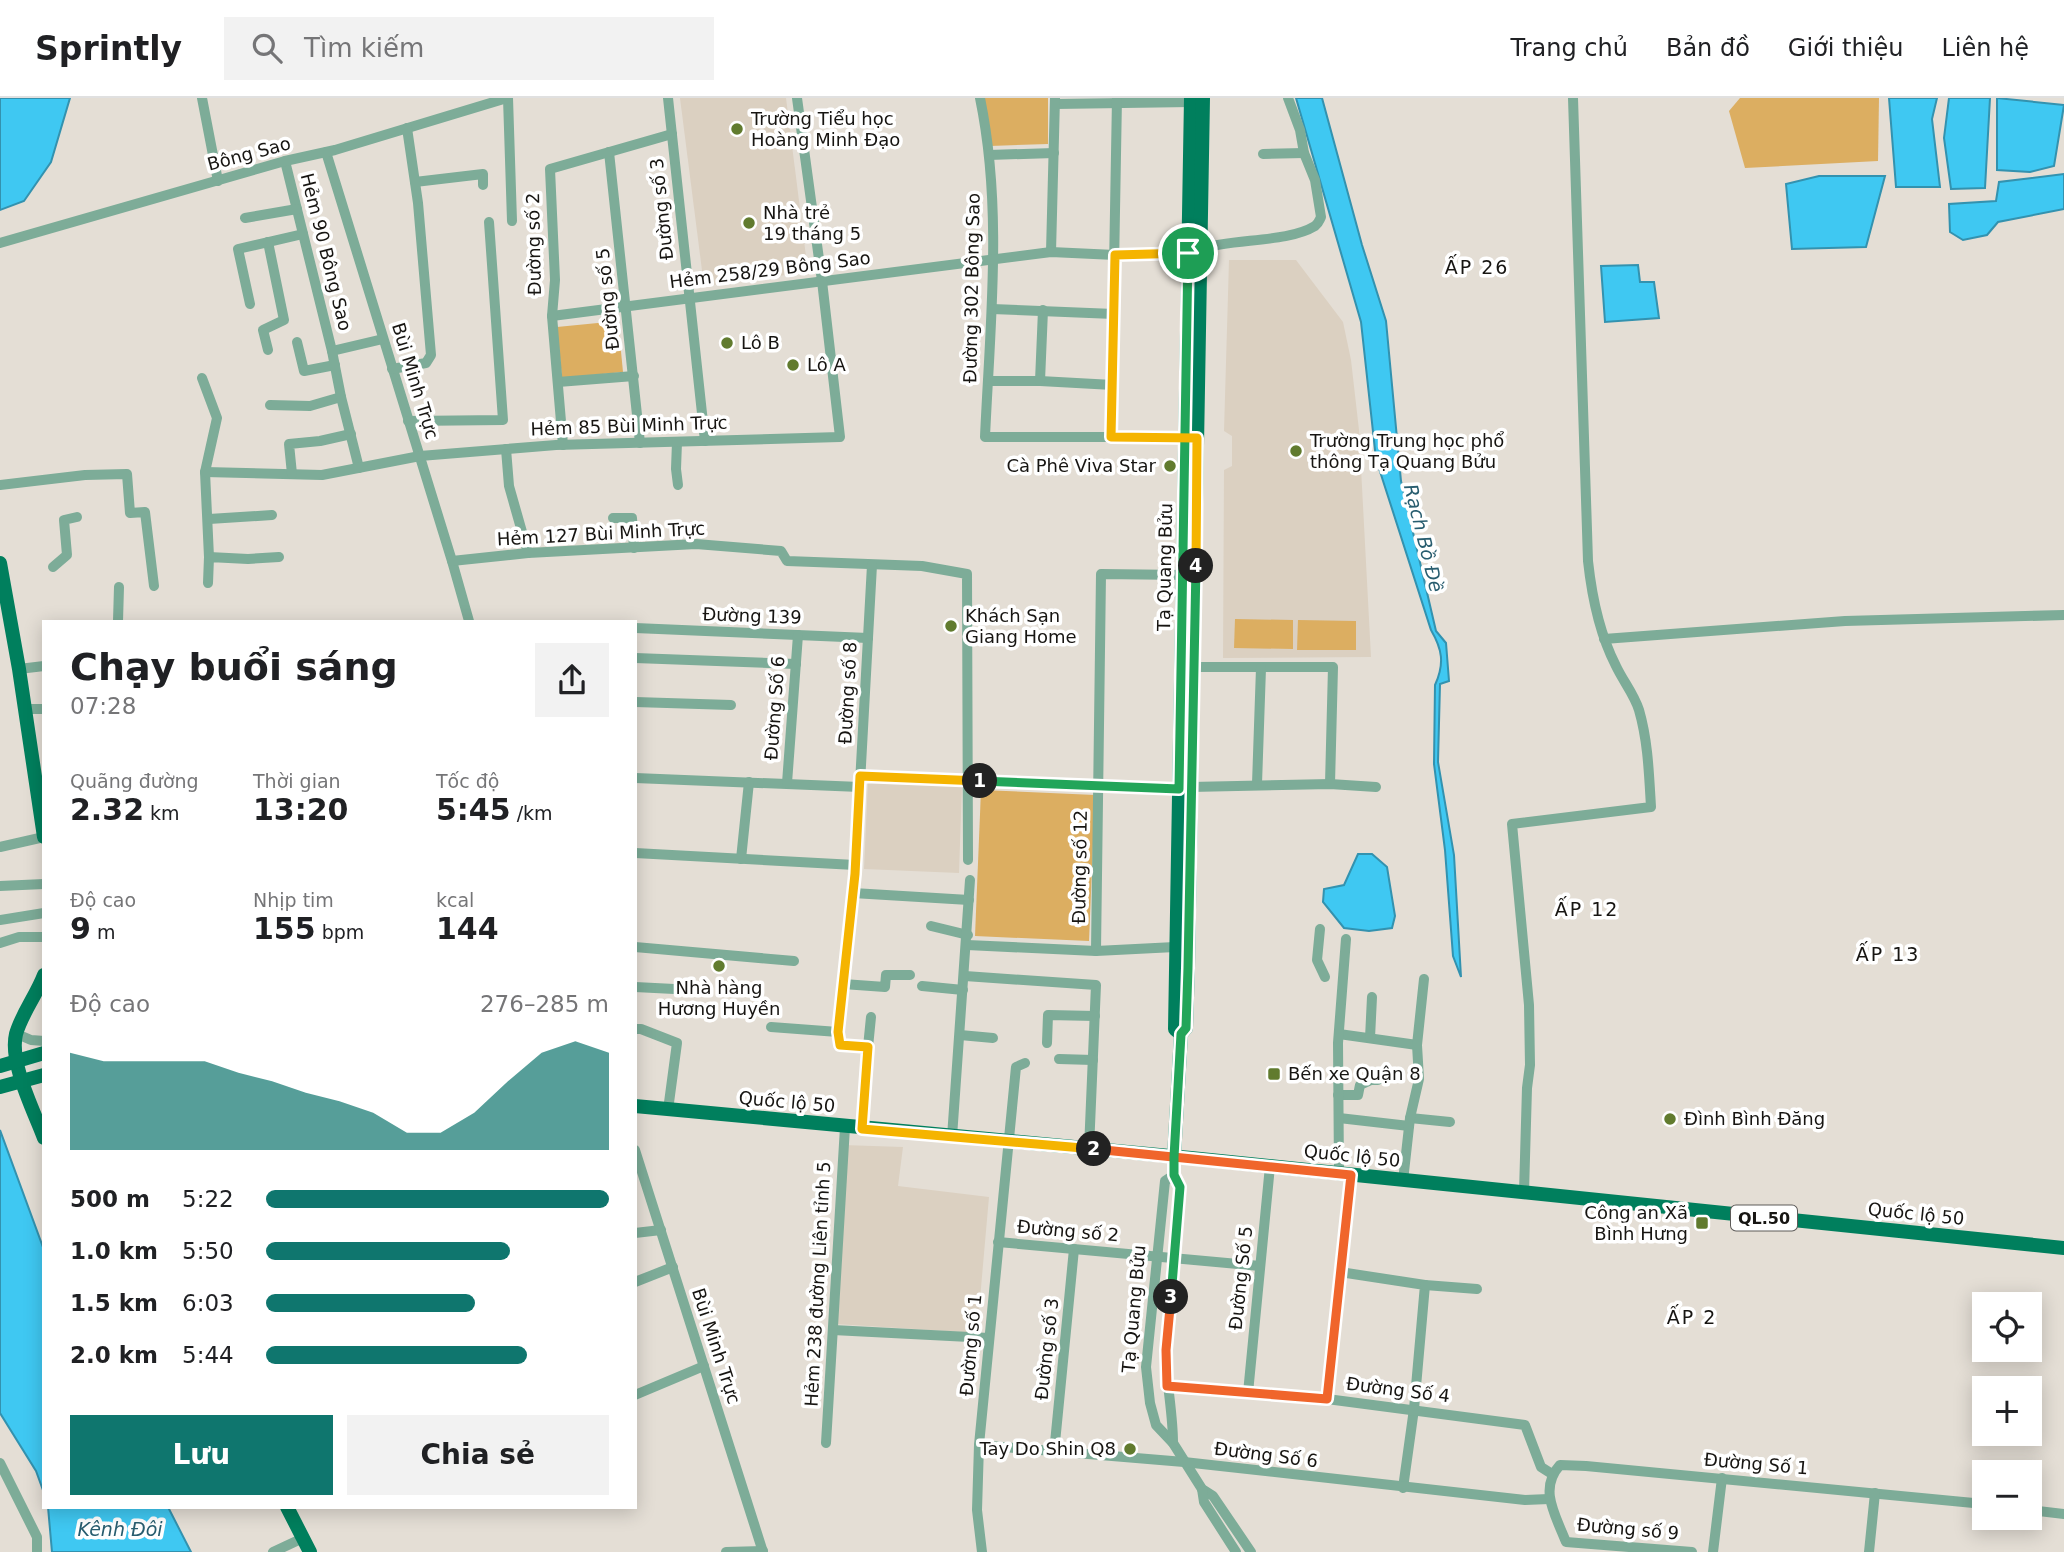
<!DOCTYPE html>
<html lang="vi">
<meta charset="utf-8">
<style>
body{margin:0;font-family:"DejaVu Sans",sans-serif;background:#f2f2f2;color:#202124;height:100vh;display:flex;flex-direction:column;font-size:26px;white-space:nowrap}
*{box-sizing:border-box;margin:0}
p{font-size:23px;color:#757577}
.icon{flex:none;width:38px;height:38px;fill:none;stroke:currentColor;stroke-width:2;stroke-linecap:round;stroke-linejoin:round}
.map{position:relative;flex:1;overflow:hidden}
.details{position:absolute;left:42px;top:522px;width:595px;height:889px;display:flex;flex-direction:column;background:#fff;border-radius:0px;box-shadow:0 4px 18px #0003}
.details>*{flex:none}
.fabs{position:absolute;left:1972px;top:1194px;display:grid;gap:14px}
.fabs a{display:grid;place-items:center;width:70px;height:70px;border-radius:0px;background:#fff;box-shadow:0 4px 18px #0003;font-size:35px}
.pin{position:absolute;display:grid;place-items:center;width:60px;height:60px;color:#fff;margin:-30px;border:4px solid #fff;border-radius:50%;box-shadow:0 2px 7px #0007}
.km{position:absolute;width:35px;height:35px;margin:-18px;border-radius:50%;background:#222;color:#fff;font-size:19px;line-height:35px;text-align:center}
.round{display:grid;place-items:center;flex:none;width:74px;height:74px;border-radius:0px;background:#f2f2f2}
.summary{display:flex;align-items:center;justify-content:space-between;height:119px;padding:0 28px}
h1{font-size:38px;font-weight:700;line-height:52px}
.figures{display:grid;grid-template-columns:repeat(3,1fr);gap:10px;height:119px;padding:7px 28px}
.figures div{display:grid;align-content:center}
.figures b{font-size:30px;font-weight:700}
.figures small{font-size:19px;font-weight:400}
.figures p{font-size:19px}
.chart{height:196px;padding:14px 28px}
.chart p{display:flex;justify-content:space-between}
.chart svg{width:100%;height:126px;margin-top:7px;fill:#0f766e;opacity:.7}
.primary-button{display:flex;gap:14px;margin-top:auto;padding:14px 28px}
.primary-button a{flex:1;height:80px;border-radius:0px;background:#0f766e;color:#fff;font-size:28px;font-weight:700;line-height:80px;text-align:center}
.primary-button a+a{background:#f2f2f2;color:#202124}
ul{padding:0 28px;list-style:none;font-size:23px}
li{display:grid;grid-template-columns:112px 84px 1fr;align-items:center;height:52px}
li i{height:18px;border-radius:9px;background:#0f766e}
header{display:flex;align-items:center;gap:42px;box-sizing:border-box;height:98px;padding:0 35px;background:#fff;border-bottom:2px solid #e0e0e0}
header strong{font-size:33px}
nav{display:flex;gap:38px;margin-inline-start:auto;font-size:24px}
.search{width:490px;height:63px;background:#f2f2f2;display:flex;align-items:center;gap:18px;box-sizing:border-box;padding:0 24px;border-radius:0px;color:#757577;font-size:26px}
.map>svg:first-child{display:block}
.built{fill:#dbd0c1}
.green{fill:#dcae61}
.water{fill:#3fc8f2;stroke:#3392af;stroke-width:2}
.lines{fill:none;stroke-linecap:round;stroke-linejoin:round}
.minor{stroke:#7dac98;stroke-width:10}
.major{stroke:#007f5d;stroke-width:14}
.major-bridge{stroke:#007f5d;stroke-width:14}
.split-1-casing{stroke:#fff;stroke-width:14}
.split-2-casing{stroke:#fff;stroke-width:14}
.split-3-casing{stroke:#fff;stroke-width:14}
.split-4-casing{stroke:#fff;stroke-width:14}
.split-5-casing{stroke:#fff;stroke-width:14}
.split-1{stroke:#22a559;stroke-width:9}
.split-2{stroke:#f5b400;stroke-width:9}
.split-3{stroke:#f0652b;stroke-width:9}
.split-4{stroke:#22a559;stroke-width:9}
.split-5{stroke:#f5b400;stroke-width:9}
.poi-dot{fill:#617b2e;stroke:#fff;stroke-width:2.5}
.labels{text-anchor:middle;stroke-width:7;stroke-linejoin:round;paint-order:stroke}
.shield{fill:#fff;stroke:#5d5b59;stroke-width:2}
.shield-label{font-size:16px;font-weight:bold;fill:#171512}
.poi-label{font-size:18px;fill:#171512;stroke:#fff;text-anchor:start}
.street-label{font-size:18px;fill:#171512;stroke:#fff}
.neighbourhood-label{font-size:19px;letter-spacing:2px;fill:#171512;stroke:#fff}
.water-label{font-size:19px;font-style:italic;fill:#285d6f;stroke:#fff}
</style>
<header>
<strong>Sprintly</strong>
<div class="search"><svg class="icon" aria-label="search" viewBox="0 0 24 24"><circle cx="10" cy="10" r="6"/><path d="M15 15l6 6"/></svg>Tìm kiếm</div>
<nav><a>Trang chủ</a><a>Bản đồ</a><a>Giới thiệu</a><a>Liên hệ</a></nav>
</header>
<div class="map">
<svg width="2064" height="1454" viewBox="0 0 2064 1454">
<rect width="100%" height="100%" fill="#e4ded5"/>
<g class="built">
<path d="M680,0H786L808,174L704,188Z"/>
<path d="M1229,162H1296L1343,224L1351,262L1359,332L1371,559L1223,560L1224,372L1232,368V338L1224,333Z"/>
<path d="M868,682L962,686L959,775L864,771Z"/>
<path d="M843,1047L903,1049L898,1088L989,1099L977,1235L836,1226Z"/>
</g>
<g class="green">
<path d="M983,0H1048V46L990,48Z"/>
<path d="M1740,0H1879L1878,63L1745,70L1729,13Z"/>
<path d="M618,223L623,274L562,280L557,229Z"/>
<path d="M1235,521L1293,522V551L1234,550Z"/>
<path d="M1298,522L1356,523V552H1297Z"/>
<path d="M981,692L1095,697L1089,843L975,838Z"/>
</g>
<g class="water">
<path d="M0,0H70L51,64L24,103L0,112Z"/>
<path d="M1296,0H1322L1362,147L1386,223L1401,383L1436,533L1446,545L1449,583L1440,586L1438,664L1454,757L1461,879L1453,858L1445,752L1434,666L1435,587C1445,565 1442,551 1431,532L1376,361L1361,224Z"/>
<path d="M1889,0H1937L1932,21L1940,89H1896Z"/>
<path d="M1949,0H1990L1985,90L1951,91L1944,40Z"/>
<path d="M1997,0L2064,7L2054,68L2030,74L1997,72Z"/>
<path d="M2064,76V111L1998,124L1987,137L1963,142L1950,134L1949,106L1996,103L1999,84Z"/>
<path d="M1819,78H1885L1866,149L1792,151L1786,86Z"/>
<path d="M1638,167L1640,184H1654L1659,220L1605,224L1601,168Z"/>
<path d="M1358,756H1372L1387,769L1395,818L1392,830L1369,833L1344,830L1323,804L1324,791L1344,787Z"/>
<path d="M0,1032L44,1152V1395L36,1373L0,1315Z"/>
<path d="M48,1409H168L191,1454H52Z"/>
</g>
<g class="lines">
<g class="minor">
<path d="M202,0L218,83"/>
<path d="M508,0L512,123"/>
<path d="M668,0L705,343"/>
<path d="M980,0C1003,111 990,227 985,339H1192"/>
<path d="M1055,6L1191,4"/>
<path d="M326,54L452,463L469,523"/>
<path d="M609,54L640,345"/>
<path d="M1263,56L1304,55"/>
<path d="M989,57L1054,55"/>
<path d="M285,63L332,253"/>
<path d="M415,84L483,76V87"/>
<path d="M245,120L297,111"/>
<path d="M268,144L284,222L263,232L268,252"/>
<path d="M0,145L285,63L335,52L507,0"/>
<path d="M1200,151C1234,140 1287,145 1315,128C1319,125 1319,123 1321,119L1315,82L1304,55L1300,32L1288,0"/>
<path d="M1051,154L1055,0"/>
<path d="M250,206L238,151L303,136"/>
<path d="M992,211L1114,216"/>
<path d="M552,218L1051,154L1115,157L1188,155"/>
<path d="M297,244L304,273L335,267"/>
<path d="M392,271L426,265L431,257L418,105L407,30"/>
<path d="M202,280L217,320L205,374L209,459"/>
<path d="M988,283H1040L1113,287"/>
<path d="M1040,283L1043,212"/>
<path d="M558,284L634,278"/>
<path d="M270,307L310,308L341,299"/>
<path d="M408,323L503,322L489,124"/>
<path d="M1111,339L1117,0"/>
<path d="M677,344L676,371L678,387"/>
<path d="M563,347L552,218L555,182L550,71L672,36"/>
<path d="M506,351L509,388L528,455"/>
<path d="M359,370L341,299L332,253L383,241"/>
<path d="M205,374L322,377L420,358L556,347L840,339L822,183L797,0"/>
<path d="M292,376L289,346L320,343L351,336"/>
<path d="M0,387L85,377L127,376L130,415L145,414L154,488"/>
<path d="M613,420H632L634,450"/>
<path d="M209,421L272,417"/>
<path d="M452,463L528,455L696,446L781,453L787,463L922,468L967,476L968,762"/>
<path d="M53,469L67,457L64,422L77,419"/>
<path d="M208,485L209,459L248,461L279,459"/>
<path d="M118,523L119,489"/>
<path d="M635,530L868,540"/>
<path d="M1604,541L1845,523L2064,517"/>
<path d="M635,560L796,566"/>
<path d="M1195,569H1333L1330,686"/>
<path d="M19,571L44,568"/>
<path d="M635,604L731,607"/>
<path d="M25,611H44"/>
<path d="M861,678L1144,690L1330,686L1376,689"/>
<path d="M635,680L860,689"/>
<path d="M787,685L798,537"/>
<path d="M1257,686L1261,570"/>
<path d="M0,749L44,739"/>
<path d="M635,755L855,767"/>
<path d="M741,761L749,684"/>
<path d="M0,788L44,786"/>
<path d="M853,795L969,802"/>
<path d="M0,822L44,815"/>
<path d="M931,828L968,837"/>
<path d="M1320,831L1317,862L1325,879"/>
<path d="M0,845L19,839H44"/>
<path d="M967,847L1096,853L1175,849"/>
<path d="M635,849L794,863"/>
<path d="M1096,853L1101,476L1184,477"/>
<path d="M965,878L1096,887L1089,1051"/>
<path d="M843,886L885,889L886,877H910"/>
<path d="M922,888L963,892"/>
<path d="M635,889L694,892"/>
<path d="M771,929L838,934"/>
<path d="M635,931H641L677,945L668,1012"/>
<path d="M17,936L31,942L44,943"/>
<path d="M1339,936L1417,947"/>
<path d="M960,937L993,940"/>
<path d="M1370,940L1372,899"/>
<path d="M1047,945L1048,917L1095,918"/>
<path d="M868,949L871,919"/>
<path d="M1059,961L1093,962"/>
<path d="M1338,997H1358L1360,987L1371,982H1378"/>
<path d="M1339,1020L1409,1028"/>
<path d="M1410,1020L1450,1024"/>
<path d="M862,1031L868,949L840,947L838,934L855,776L872,467"/>
<path d="M952,1039L970,782"/>
<path d="M635,1052L763,1454"/>
<path d="M1339,1076L1338,945L1346,841"/>
<path d="M1174,1077L1165,1083L1146,1269L1150,1305L1156,1327L1173,1345L1202,1391L1213,1398L1251,1454"/>
<path d="M1403,1083L1410,1020L1419,981L1417,947L1424,881"/>
<path d="M1524,1094L1527,990L1530,967L1529,907L1512,726L1651,709C1649,676 1648,643 1639,612C1634,596 1623,583 1616,568C1599,535 1592,500 1588,463L1573,0"/>
<path d="M635,1135L661,1132"/>
<path d="M998,1144L1260,1168"/>
<path d="M1340,1174L1425,1187L1414,1311L1403,1390"/>
<path d="M635,1184L673,1169"/>
<path d="M1425,1187L1477,1191"/>
<path d="M833,1232L989,1240"/>
<path d="M1167,1288L1327,1301L1525,1327L1541,1369L1552,1376"/>
<path d="M1248,1295L1270,1068"/>
<path d="M635,1297L704,1268"/>
<path d="M1327,1301L1351,1077"/>
<path d="M826,1345L845,1029"/>
<path d="M1173,1345C1173,1314 1166,1285 1166,1254C1167,1199 1175,1144 1180,1089L1174,1077V1059"/>
<path d="M979,1347L1184,1364L1525,1402L1549,1401"/>
<path d="M1054,1355L1074,1151"/>
<path d="M0,1365L37,1439V1454"/>
<path d="M1202,1391L1204,1404L1236,1454"/>
<path d="M2030,1412L2064,1416"/>
<path d="M273,1454L303,1440"/>
<path d="M726,1454L763,1453"/>
<path d="M982,1454L977,1412L979,1347L1016,969L1025,965"/>
<path d="M1692,1454L1566,1444C1556,1418 1538,1391 1560,1367L1586,1368L1984,1406"/>
<path d="M1713,1454L1722,1380"/>
<path d="M1869,1454L1875,1395"/>
</g>
<g class="major">
<path d="M0,465L19,571L44,739"/>
<path d="M44,877C36,898 22,915 16,936C9,965 34,1013 44,1040"/>
<path d="M1181,936L1175,931L1191,0"/>
<path d="M635,1008L1191,1060L2064,1150"/>
<path d="M1174,1059L1181,936L1186,930L1188,870L1203,0"/>
<path d="M287,1409L310,1454"/>
</g>
<g class="major-bridge">
<path d="M0,968L44,955"/>
<path d="M0,989L44,977"/>
</g>
</g>
<g class="lines">
<defs>
<path id="split-1" d="M980,683L1179,691L1188,155"/>
<path id="split-2" d="M980,683L860,678L855,776L838,934L840,947L868,949L862,1031L1094,1051"/>
<path id="split-3" d="M1094,1051L1351,1077L1327,1301L1167,1288L1166,1252L1171,1199"/>
<path id="split-4" d="M1171,1199L1180,1089L1174,1077V1059L1181,936L1186,930L1188,870L1196,468"/>
<path id="split-5" d="M1188,155L1115,157L1111,339L1197,340L1196,468"/>
</defs>
<use href="#split-1" class="split-1-casing"/>
<use href="#split-2" class="split-2-casing"/>
<use href="#split-3" class="split-3-casing"/>
<use href="#split-4" class="split-4-casing"/>
<use href="#split-5" class="split-5-casing"/>
<use href="#split-1" class="split-1"/>
<use href="#split-2" class="split-2"/>
<use href="#split-3" class="split-3"/>
<use href="#split-4" class="split-4"/>
<use href="#split-5" class="split-5"/>
</g>
<g class="poi-dot">
<circle cx="737" cy="31" r="7"/>
<circle cx="749" cy="125" r="7"/>
<circle cx="727" cy="245" r="7"/>
<circle cx="793" cy="267" r="7"/>
<circle cx="1296" cy="353" r="7"/>
<circle cx="1170" cy="368" r="7"/>
<circle cx="951" cy="528" r="7"/>
<circle cx="719" cy="868" r="7"/>
<rect x="1267" y="969" width="14" height="14" rx="3.5"/>
<circle cx="1670" cy="1021" r="7"/>
<rect x="1695" y="1118" width="14" height="14" rx="3.5"/>
<circle cx="1130" cy="1351" r="7"/>
</g>
<g class="labels">
<rect class="shield" x="1731" y="1107.5" width="66" height="25" rx="5"/>
<g class="shield-label">
<text x="1764" y="1126">QL.50</text>
</g>
<g class="poi-label">
<text x="751" y="27">Trường Tiểu học<tspan x="751" dy="21">Hoàng Minh Đạo</tspan></text>
<text x="763" y="121">Nhà trẻ<tspan x="763" dy="21">19 tháng 5</tspan></text>
<text x="741" y="251">Lô B</text>
<text x="807" y="273">Lô A</text>
<text x="1310" y="349">Trường Trung học phổ<tspan x="1310" dy="21">thông Tạ Quang Bửu</tspan></text>
<text x="1156" y="374" text-anchor="end">Cà Phê Viva Star</text>
<text x="965" y="524">Khách Sạn<tspan x="965" dy="21">Giang Home</tspan></text>
<text x="719" y="896" text-anchor="middle">Nhà hàng<tspan x="719" dy="21">Hương Huyền</tspan></text>
<text x="1288" y="982">Bến xe Quận 8</text>
<text x="1684" y="1027">Đình Bình Đăng</text>
<text x="1688" y="1121" text-anchor="end">Công an Xã<tspan x="1688" dy="21">Bình Hưng</tspan></text>
<text x="1116" y="1357" text-anchor="end">Tay Do Shin Q8</text>
</g>
<g class="street-label">
<text transform="translate(249 56) rotate(-15)" y="6">Bông Sao</text>
<text transform="translate(662 111) rotate(-96)" y="6">Đường số 3</text>
<text transform="translate(534 146) rotate(-91)" y="6">Đường số 2</text>
<text transform="translate(326 154) rotate(76)" y="6">Hẻm 90 Bông Sao</text>
<text transform="translate(770 172) rotate(-7)" y="6">Hẻm 258/29 Bông Sao</text>
<text transform="translate(972 190) rotate(-89)" y="6">Đường 302 Bông Sao</text>
<text transform="translate(608 201) rotate(-96)" y="6">Đường số 5</text>
<text transform="translate(415 283) rotate(73)" y="6">Bùi Minh Trực</text>
<text transform="translate(629 328) rotate(-2)" y="6">Hẻm 85 Bùi Minh Trực</text>
<text transform="translate(601 436) rotate(-3)" y="6">Hẻm 127 Bùi Minh Trực</text>
<text transform="translate(1165 469) rotate(-89)" y="6">Tạ Quang Bửu</text>
<text transform="translate(752 518) rotate(2)" y="6">Đường 139</text>
<text transform="translate(848 595) rotate(-87)" y="6">Đường số 8</text>
<text transform="translate(775 610) rotate(-86)" y="6">Đường Số 6</text>
<text transform="translate(1080 769) rotate(-89)" y="6">Đường số 12</text>
<text transform="translate(787 1004) rotate(5)" y="6">Quốc lộ 50</text>
<text transform="translate(1352 1058) rotate(6)" y="6">Quốc lộ 50</text>
<text transform="translate(1916 1116) rotate(6)" y="6">Quốc lộ 50</text>
<text transform="translate(1068 1133) rotate(5)" y="6">Đường số 2</text>
<text transform="translate(1241 1180) rotate(-84)" y="6">Đường Số 5</text>
<text transform="translate(818 1186) rotate(-87)" y="6">Hẻm 238 đường Liên tỉnh 5</text>
<text transform="translate(1134 1211) rotate(-85)" y="6">Tạ Quang Bửu</text>
<text transform="translate(971 1247) rotate(-85)" y="6">Đường số 1</text>
<text transform="translate(716 1248) rotate(72)" y="6">Bùi Minh Trực</text>
<text transform="translate(1047 1251) rotate(-84)" y="6">Đường số 3</text>
<text transform="translate(1398 1292) rotate(7)" y="6">Đường Số 4</text>
<text transform="translate(1266 1357) rotate(7)" y="6">Đường Số 6</text>
<text transform="translate(1756 1366) rotate(5)" y="6">Đường Số 1</text>
<text transform="translate(1628 1431) rotate(5)" y="6">Đường số 9</text>
</g>
<g class="neighbourhood-label">
<text x="1477" y="176">ẤP 26</text>
<text x="1587" y="818">ẤP 12</text>
<text x="1888" y="863">ẤP 13</text>
<text x="1692" y="1226">ẤP 2</text>
</g>
<g class="water-label">
<text transform="translate(1424 440) rotate(76)" y="7">Rạch Bồ Đề</text>
<text x="120" y="1438">Kênh Đôi</text>
</g>
</g>
</svg>
<div class="fabs">
<a><svg class="icon" aria-label="locate" viewBox="0 0 24 24"><circle cx="12" cy="12" r="6"/><path d="M12 2v4M12 18v4M2 12h4M18 12h4"/></svg></a>
<a>+</a>
<a>−</a>
</div>
<div class="pin" style="left:1188px;top:155px;background:#1e9e55"><svg class="icon" aria-label="arrive" viewBox="0 0 24 24"><path d="M6 21V4h12l-3 4 3 4H6"/></svg></div>
<b class="km" style="left:980px;top:683px">1</b>
<b class="km" style="left:1094px;top:1051px">2</b>
<b class="km" style="left:1171px;top:1199px">3</b>
<b class="km" style="left:1196px;top:468px">4</b>
<section class="details">
<div class="summary"><div><h1>Chạy buổi sáng</h1><p>07:28</p></div><a class="round"><svg class="icon" aria-label="share" viewBox="0 0 24 24"><path d="M12 15V3M7 8l5-5 5 5M5 13v7h14v-7"/></svg></a></div>
<div class="figures">
<div><p>Quãng đường</p><b>2.32<small> km</small></b></div>
<div><p>Thời gian</p><b>13:20</b></div>
<div><p>Tốc độ</p><b>5:45<small> /km</small></b></div>
</div>
<div class="figures">
<div><p>Độ cao</p><b>9<small> m</small></b></div>
<div><p>Nhịp tim</p><b>155<small> bpm</small></b></div>
<div><p>kcal</p><b>144</b></div>
</div>
<div class="chart"><p><span>Độ cao</span>276–285 m</p>
<svg viewBox="0 0 160 44" preserveAspectRatio="none"><path d="M0 44V10L10 13L20 13L30 13L40 13L50 17L60 20L70 24L80 27L90 31L100 38L110 38L120 31L130 20L140 10L150 6L160 10V44z"/></svg>
</div>
<ul>
<li><b>500 m</b>5:22<i style="width:100%"></i></li>
<li><b>1.0 km</b>5:50<i style="width:71%"></i></li>
<li><b>1.5 km</b>6:03<i style="width:61%"></i></li>
<li><b>2.0 km</b>5:44<i style="width:76%"></i></li>
</ul>
<div class="primary-button"><a>Lưu</a><a>Chia sẻ</a></div>
</section>
</div>
